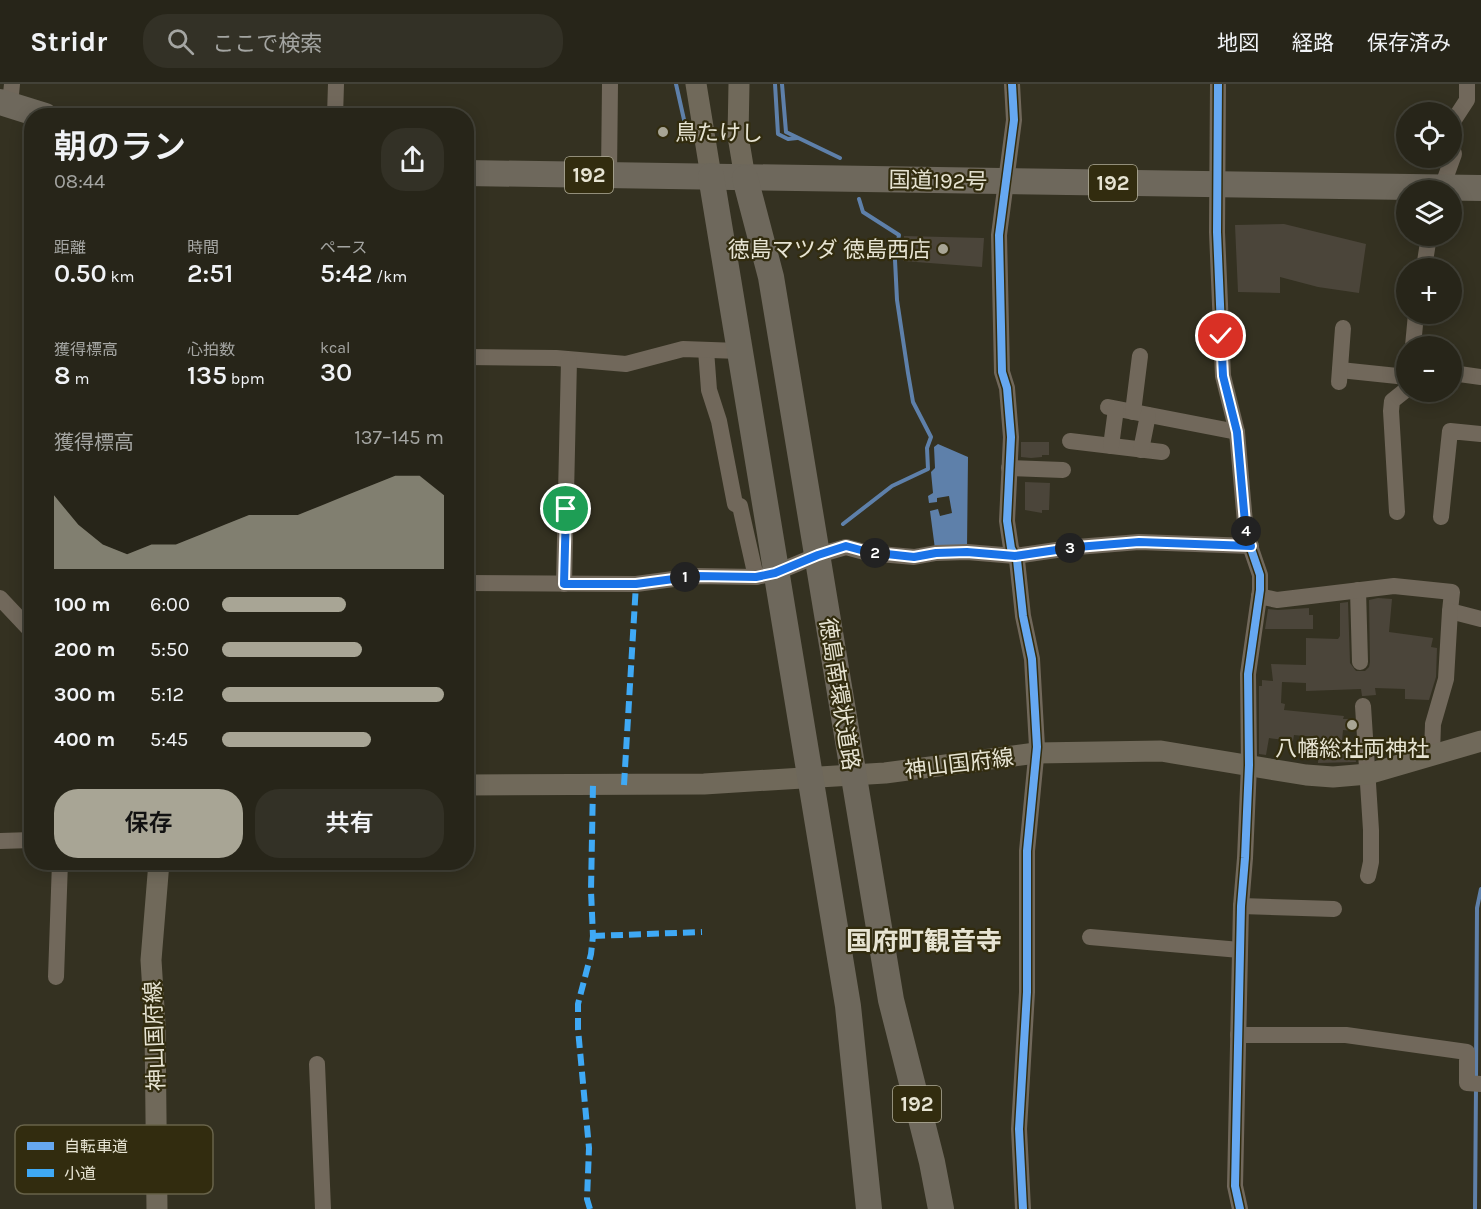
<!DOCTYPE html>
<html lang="ja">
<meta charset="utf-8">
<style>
body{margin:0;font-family:Karla,"Noto Sans JP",sans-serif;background:#333126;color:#f1f3f6;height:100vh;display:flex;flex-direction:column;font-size:22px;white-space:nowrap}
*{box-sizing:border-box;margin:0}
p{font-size:20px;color:#a4a5a2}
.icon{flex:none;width:33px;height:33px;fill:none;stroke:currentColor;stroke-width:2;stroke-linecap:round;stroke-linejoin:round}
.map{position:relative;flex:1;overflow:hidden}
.details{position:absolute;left:24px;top:24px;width:450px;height:762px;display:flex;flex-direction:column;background:#272519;border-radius:24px;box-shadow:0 3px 15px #0003,0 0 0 2px #434238}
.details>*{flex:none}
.controls{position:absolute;left:1396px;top:18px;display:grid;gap:12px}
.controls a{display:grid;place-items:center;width:66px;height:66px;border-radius:50%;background:#272519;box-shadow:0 3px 15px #0003,0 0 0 2px #434238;font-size:30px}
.pin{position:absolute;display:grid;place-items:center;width:51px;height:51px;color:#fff;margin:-26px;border:3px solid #fff;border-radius:50%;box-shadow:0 2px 6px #0007}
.km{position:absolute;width:30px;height:30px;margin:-15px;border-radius:50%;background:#222;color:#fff;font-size:16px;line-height:30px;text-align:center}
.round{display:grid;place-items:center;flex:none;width:63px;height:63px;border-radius:24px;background:#333126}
.summary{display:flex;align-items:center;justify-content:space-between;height:102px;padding:0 30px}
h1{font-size:33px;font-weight:600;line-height:45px}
.figures{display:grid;grid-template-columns:repeat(3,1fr);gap:9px;height:102px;padding:6px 30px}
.figures div{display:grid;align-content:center}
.figures b{font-size:26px;font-weight:600}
.figures small{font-size:16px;font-weight:400}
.figures p{font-size:16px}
.chart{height:168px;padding:12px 30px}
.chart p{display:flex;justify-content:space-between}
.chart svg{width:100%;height:108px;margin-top:6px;fill:#a8a595;opacity:.7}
.action{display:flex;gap:12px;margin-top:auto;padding:12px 30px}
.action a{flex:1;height:69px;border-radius:24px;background:#a8a595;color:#111;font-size:24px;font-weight:600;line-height:69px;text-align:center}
.action a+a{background:#333126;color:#f1f3f6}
ul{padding:0 30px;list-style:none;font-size:20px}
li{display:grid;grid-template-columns:96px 72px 1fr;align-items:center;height:45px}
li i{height:15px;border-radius:8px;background:#a8a595}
header{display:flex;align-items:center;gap:36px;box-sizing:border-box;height:84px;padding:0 30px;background:#272519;border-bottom:2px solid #434238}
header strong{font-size:28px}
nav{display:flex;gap:33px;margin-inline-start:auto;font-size:21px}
.search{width:420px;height:54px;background:#333126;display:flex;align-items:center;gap:15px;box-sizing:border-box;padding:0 21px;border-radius:24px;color:#a4a5a2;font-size:22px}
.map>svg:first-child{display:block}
.water{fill:#5e80aa}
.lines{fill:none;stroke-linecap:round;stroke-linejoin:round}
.stream{stroke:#5e80aa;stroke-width:4}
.building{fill:#4b453a}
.minor{stroke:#71685b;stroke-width:16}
.major{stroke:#70695a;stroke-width:21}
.highway{stroke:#6e685c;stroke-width:26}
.quiet{stroke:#3fa9f5;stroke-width:6;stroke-dasharray:12 6;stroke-linecap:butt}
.cycleway-casing{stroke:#322c0f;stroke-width:11}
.cycleway{stroke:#66a8f1;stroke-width:8}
.route-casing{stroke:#fff;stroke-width:12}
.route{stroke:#1a73e8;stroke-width:8}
.poi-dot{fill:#a8a595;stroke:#322c0f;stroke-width:2}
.labels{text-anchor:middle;stroke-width:4.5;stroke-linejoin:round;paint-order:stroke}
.shield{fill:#322c0f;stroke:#b1ad98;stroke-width:1.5}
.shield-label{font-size:21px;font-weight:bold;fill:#e7e4d3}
.poi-label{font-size:22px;fill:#e7e4d3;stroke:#322c0f;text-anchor:start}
.street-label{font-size:22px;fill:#e7e4d3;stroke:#322c0f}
.quarter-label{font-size:26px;font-weight:bold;fill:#e7e4d3;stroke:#322c0f}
.key{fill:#322c0f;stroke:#68634a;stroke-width:1.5}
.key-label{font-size:16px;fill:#e7e4d3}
</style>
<header>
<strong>Stridr</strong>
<div class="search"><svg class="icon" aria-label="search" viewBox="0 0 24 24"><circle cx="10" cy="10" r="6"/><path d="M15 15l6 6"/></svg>ここで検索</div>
<nav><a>地図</a><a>経路</a><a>保存済み</a></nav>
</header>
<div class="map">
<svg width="1481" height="1125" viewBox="0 0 1481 1125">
<rect width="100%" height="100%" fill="#343121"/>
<path class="water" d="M938,360L968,373L967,464L935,465L930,427L938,425L940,432L952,429L949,412L937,414V418L929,419L928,412L933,409L931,388L935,384L934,363Z"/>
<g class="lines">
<g class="stream">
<path d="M676,0L687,49"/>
<path d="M775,0L778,50L788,55L797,54"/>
<path d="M782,0L786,48L840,74"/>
<path d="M843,440L892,402L928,385L927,364L931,353L913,318L908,289L897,216L895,176L899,151L863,128L859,115"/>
<path d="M1476,996L1477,824L1481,805"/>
<path d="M1475,1125L1476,1004"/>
</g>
</g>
<g class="building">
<path d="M1284,140L1366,160L1359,209L1318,203L1280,193V209L1238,208L1235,141Z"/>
<path d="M904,152L984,154L982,183L903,177Z"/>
<path d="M1021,358H1049V371H1042V373L1031,374L1021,373Z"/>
<path d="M1025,398L1050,399L1049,426H1042V429L1025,426Z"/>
<path d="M1378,514L1392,515L1389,548L1433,554L1431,563L1437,564L1436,593L1429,616L1405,615V605L1375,604L1376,611L1364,612H1362L1361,605L1306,607V599L1282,598L1281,619L1285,620L1284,626L1344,632L1343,635H1353L1354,647L1343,646L1341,668H1355L1356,678L1318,679L1319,660L1313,659V653L1294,651L1293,657L1269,654L1266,671L1259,670V602H1262V596L1273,597L1271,580L1306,581V554L1338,555L1340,552V519L1348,518L1350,579L1356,587H1365L1369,583L1370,578L1369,516Z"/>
<path d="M1309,524V531H1313V545H1265L1268,525L1278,526Z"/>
</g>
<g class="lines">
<g class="minor">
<path d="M1012,0L1014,36L999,151L1002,288L1007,304L1011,353L1007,437L1011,464L1017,476L1023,532L1032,575L1037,663L1027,767V908L1019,1045L1023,1125"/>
<path d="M1218,0L1217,148L1223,292L1237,348L1246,450L1260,491V506L1248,590L1249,681L1245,774L1241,822L1235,1102L1240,1125"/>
<path d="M10,21L12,0"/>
<path d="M335,32L336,0"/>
<path d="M1452,39L1467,16V0"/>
<path d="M609,91L610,0"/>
<path d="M1441,106L1454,70L1452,63"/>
<path d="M1424,184L1429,152"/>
<path d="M1413,262L1416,230"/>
<path d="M706,266L709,306L719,337L735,420L740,422L756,493"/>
<path d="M466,273L556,274L626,280L683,265L739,267"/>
<path d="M1340,286L1407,293"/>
<path d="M1452,289L1481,293"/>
<path d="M1339,298L1343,244"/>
<path d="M1108,323L1237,348"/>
<path d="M1133,328L1140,272"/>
<path d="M1070,357L1162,368"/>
<path d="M1111,362L1116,325"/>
<path d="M1141,366L1148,331"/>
<path d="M1009,384L1063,386"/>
<path d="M1397,428L1391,327L1392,317L1407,305"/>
<path d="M1441,433L1450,347L1481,350"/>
<path d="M466,499L636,500L696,492L756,493L775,489L818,471L846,463L868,469L914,473L936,469L967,468L1015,472L1077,463L1139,458L1251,462"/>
<path d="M564,500L569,276"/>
<path d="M1358,506L1360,578"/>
<path d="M1259,512L1277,516L1394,502L1452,508L1450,527L1481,535"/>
<path d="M0,514L32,548"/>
<path d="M1363,622L1371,746V778L1368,792"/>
<path d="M1432,670L1433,640L1446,595L1450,527"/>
<path d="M0,757L32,756"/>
<path d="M1241,822L1334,825"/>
<path d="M1090,853L1240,866"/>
<path d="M56,893L60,778"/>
<path d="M1238,951H1346L1467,968V999L1481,1000"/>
<path d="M317,980L323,1125"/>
</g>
<g class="major">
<path d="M696,0L711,92"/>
<path d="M739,0L738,52L745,94"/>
<path d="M466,701L704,700L885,689L1036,669L1161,667L1306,691L1333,693L1368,690L1481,657"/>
<path d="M157,1125L155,940L151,876L159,778"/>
</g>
<g class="highway">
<path d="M0,18L45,32"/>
<path d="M466,89L1481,104"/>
<path d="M711,92L848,922L869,1125"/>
<path d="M745,94L771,193L891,916L932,1078L941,1125"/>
</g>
<g class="quiet">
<path d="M624,701L636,500"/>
<path d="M593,852L702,848"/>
<path d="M590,1125L587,1115L589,1064L578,945V920L591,870L593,852L591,807L593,700"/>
</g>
<defs>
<g id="cycleway">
<path d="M1012,0L1014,36L999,151L1002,288L1007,304L1011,353L1007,437L1011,464L1017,476L1023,532L1032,575L1037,663L1027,767V908L1019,1045L1023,1125"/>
<path d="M1218,0L1217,148L1223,292L1237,348L1246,450L1260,491V506L1248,590L1249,681L1245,774L1241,822L1235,1102L1240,1125"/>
</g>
</defs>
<use href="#cycleway" class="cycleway-casing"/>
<use href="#cycleway" class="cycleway"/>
</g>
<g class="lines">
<defs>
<path id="route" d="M566,425L564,500H636L696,492L756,493L775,489L818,471L846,462L868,468L914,473L936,469L967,468L1015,472L1077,463L1139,458L1251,462L1246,450L1237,348L1223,292L1221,252"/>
</defs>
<use href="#route" class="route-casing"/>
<use href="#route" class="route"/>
</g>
<g class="poi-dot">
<circle cx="663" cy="48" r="6"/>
<circle cx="943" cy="165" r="6"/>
<circle cx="1352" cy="641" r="6"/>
</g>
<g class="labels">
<g class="shield">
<rect x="565" y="73" width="48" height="36" rx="4.5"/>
<rect x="1089" y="81" width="48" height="36" rx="4.5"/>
<rect x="893" y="1002" width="48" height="36" rx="4.5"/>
</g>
<g class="shield-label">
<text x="589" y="98">192</text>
<text x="1113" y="106">192</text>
<text x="917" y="1027">192</text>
</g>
<g class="poi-label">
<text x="675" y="56">鳥たけし</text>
<text x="931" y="173" text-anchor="end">徳島マツダ 徳島西店</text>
<text x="1352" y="672" text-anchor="middle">八幡総社両神社</text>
</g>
<g class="street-label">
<text transform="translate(938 96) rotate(1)" y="8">国道192号</text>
<text transform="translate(840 610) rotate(81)" y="8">徳島南環状道路</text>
<text transform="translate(959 679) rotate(-7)" y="8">神山国府線</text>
<text transform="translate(154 952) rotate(-92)" y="8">神山国府線</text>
</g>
<g class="quarter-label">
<text x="924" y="866">国府町観音寺</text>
</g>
</g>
<rect x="15" y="1041" width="198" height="69" rx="9" class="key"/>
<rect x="27" y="1058" width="27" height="8" fill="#66a8f1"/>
<rect x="27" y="1085" width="27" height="8" fill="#3fa9f5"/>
<g class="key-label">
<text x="64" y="1068">自転車道</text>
<text x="64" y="1095">小道</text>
</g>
</svg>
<div class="controls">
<a><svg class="icon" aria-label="locate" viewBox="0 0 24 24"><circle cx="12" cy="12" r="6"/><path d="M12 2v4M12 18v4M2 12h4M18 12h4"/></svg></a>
<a><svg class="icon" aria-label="layers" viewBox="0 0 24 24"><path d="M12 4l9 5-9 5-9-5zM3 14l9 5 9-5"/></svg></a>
<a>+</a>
<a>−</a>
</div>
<div class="pin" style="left:566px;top:425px;background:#1e9e55"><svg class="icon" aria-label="arrive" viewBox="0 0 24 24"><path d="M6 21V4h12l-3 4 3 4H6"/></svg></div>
<div class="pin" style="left:1221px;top:252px;background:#d93025"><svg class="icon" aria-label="check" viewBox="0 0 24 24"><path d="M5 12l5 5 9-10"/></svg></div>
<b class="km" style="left:685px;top:493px">1</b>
<b class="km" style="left:875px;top:469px">2</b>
<b class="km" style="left:1070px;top:464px">3</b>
<b class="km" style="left:1246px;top:447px">4</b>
<section class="details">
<div class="summary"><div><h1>朝のラン</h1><p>08:44</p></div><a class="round"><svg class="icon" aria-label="share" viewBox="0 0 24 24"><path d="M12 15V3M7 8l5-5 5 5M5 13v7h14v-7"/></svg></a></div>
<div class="figures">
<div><p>距離</p><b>0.50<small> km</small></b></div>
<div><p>時間</p><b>2:51</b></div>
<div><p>ペース</p><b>5:42<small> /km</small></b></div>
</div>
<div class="figures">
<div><p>獲得標高</p><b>8<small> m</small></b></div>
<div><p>心拍数</p><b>135<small> bpm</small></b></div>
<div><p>kcal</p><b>30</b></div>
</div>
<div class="chart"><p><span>獲得標高</span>137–145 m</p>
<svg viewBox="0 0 160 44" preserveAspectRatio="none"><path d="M0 44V14L10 26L20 34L30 38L40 34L50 34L60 30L70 26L80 22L90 22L100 22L110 18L120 14L130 10L140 6L150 6L160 14V44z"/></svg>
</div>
<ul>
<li><b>100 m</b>6:00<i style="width:56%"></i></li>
<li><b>200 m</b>5:50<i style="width:63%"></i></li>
<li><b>300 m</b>5:12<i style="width:100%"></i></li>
<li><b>400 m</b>5:45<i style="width:67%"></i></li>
</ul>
<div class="action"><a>保存</a><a>共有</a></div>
</section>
</div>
